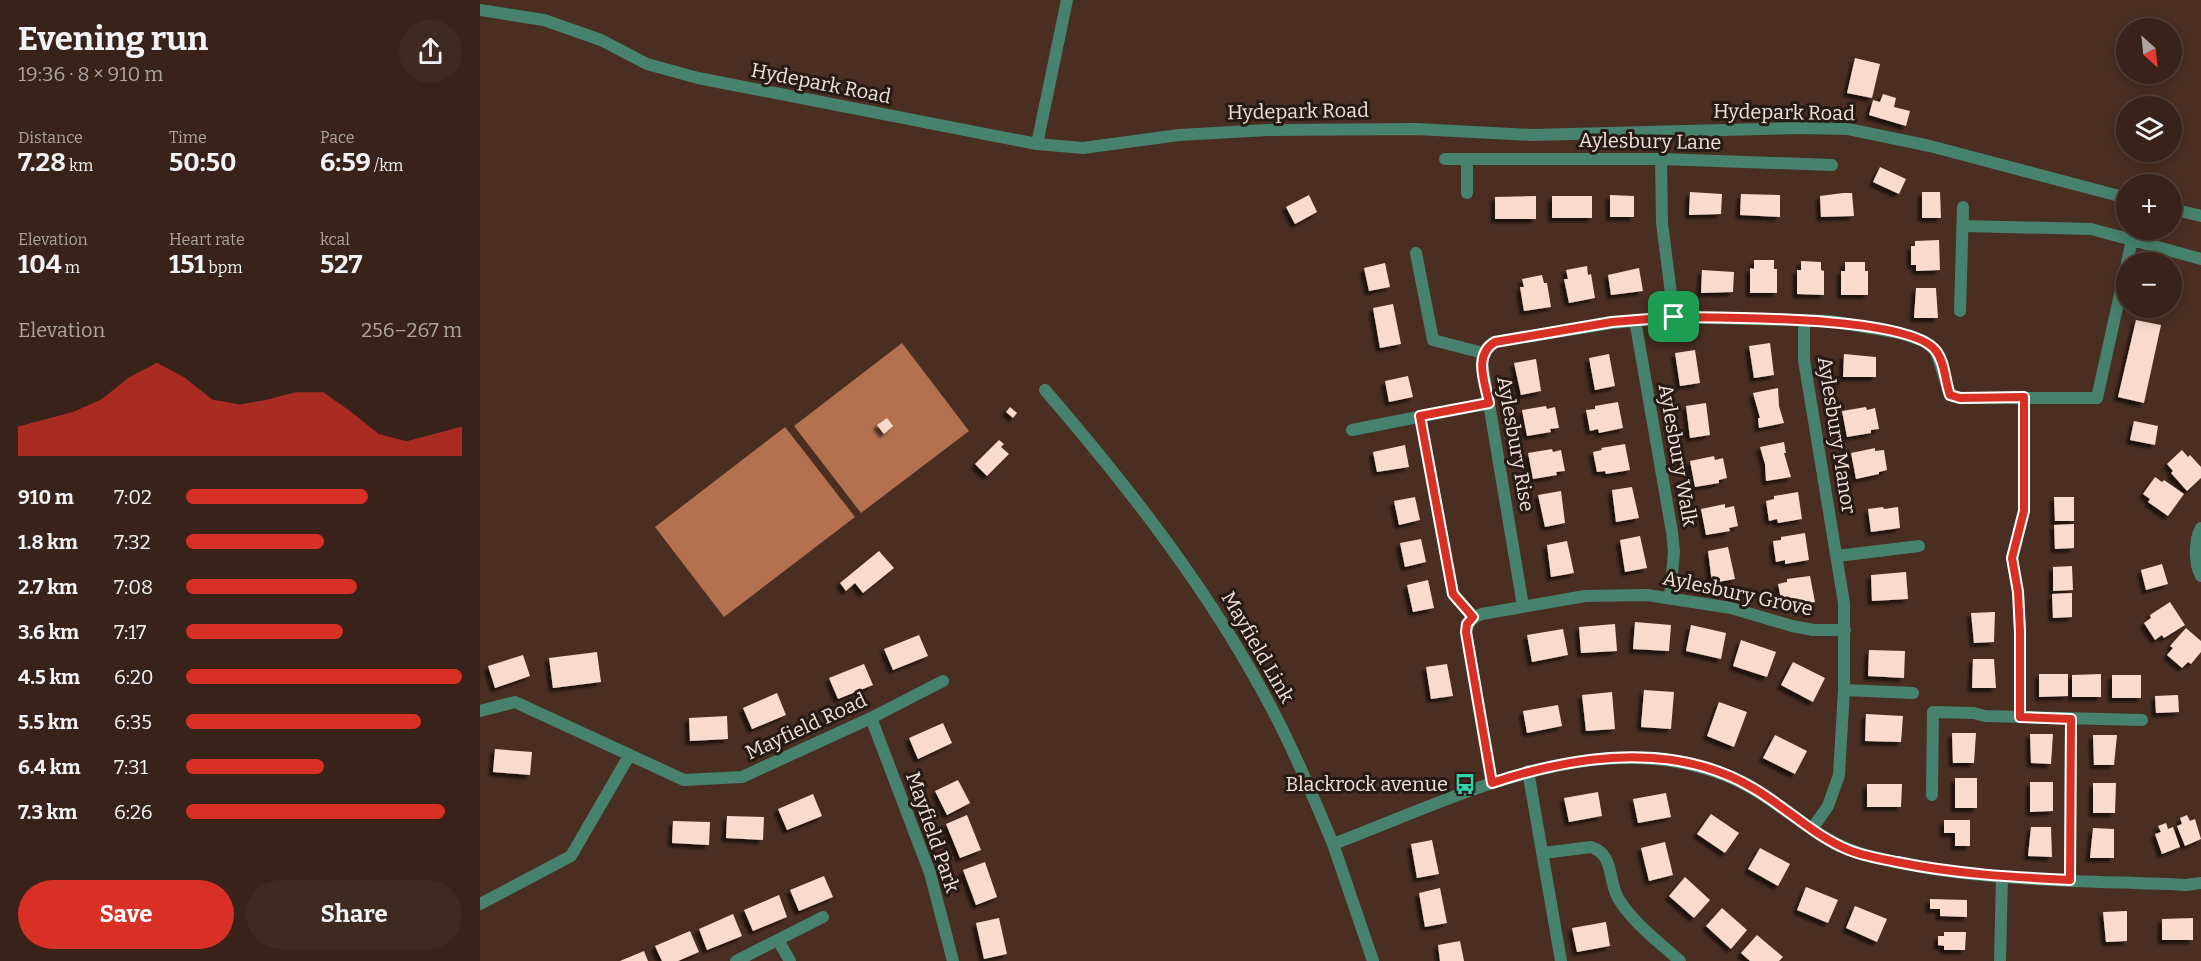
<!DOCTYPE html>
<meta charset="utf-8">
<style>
body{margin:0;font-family:Bitter,serif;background:#3f2a22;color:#f1f3f6;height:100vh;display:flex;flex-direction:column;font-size:22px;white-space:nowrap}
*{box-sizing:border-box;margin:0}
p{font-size:20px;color:#aba4a2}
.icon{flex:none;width:33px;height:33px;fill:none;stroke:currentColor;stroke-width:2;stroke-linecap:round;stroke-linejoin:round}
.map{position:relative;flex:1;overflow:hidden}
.drawer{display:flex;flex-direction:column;background:#382219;width:480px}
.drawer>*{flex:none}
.needle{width:39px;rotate:153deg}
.buttons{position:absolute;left:1636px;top:18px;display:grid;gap:12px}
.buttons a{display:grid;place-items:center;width:66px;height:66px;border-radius:50%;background:#382219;box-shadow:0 3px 15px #0003,0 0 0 2px #523f38;font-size:30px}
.pin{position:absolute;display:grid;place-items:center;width:51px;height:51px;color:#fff;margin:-26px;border-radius:12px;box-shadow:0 3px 9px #0006}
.round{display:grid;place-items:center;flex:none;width:63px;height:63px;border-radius:32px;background:#3f2a22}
.head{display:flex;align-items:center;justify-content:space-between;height:102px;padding:0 18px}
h1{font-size:33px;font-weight:700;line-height:45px}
.stats{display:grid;grid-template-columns:repeat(3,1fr);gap:9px;height:102px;padding:6px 18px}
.stats div{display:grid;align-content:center}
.stats b{font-size:26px;font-weight:700}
.stats small{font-size:16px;font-weight:400}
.stats p{font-size:16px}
.chart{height:168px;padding:12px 18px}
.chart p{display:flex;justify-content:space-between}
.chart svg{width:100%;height:108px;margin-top:6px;fill:#d93025;opacity:.7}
.primary-button{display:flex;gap:12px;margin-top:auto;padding:12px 18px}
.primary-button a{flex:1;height:69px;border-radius:36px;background:#d93025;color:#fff;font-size:24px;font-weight:700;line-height:69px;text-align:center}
.primary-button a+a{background:#3f2a22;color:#f1f3f6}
ul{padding:0 18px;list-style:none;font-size:20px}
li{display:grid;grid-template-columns:96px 72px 1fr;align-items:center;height:45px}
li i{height:15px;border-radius:8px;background:#d93025}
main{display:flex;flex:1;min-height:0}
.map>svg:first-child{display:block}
.water{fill:#b47150}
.building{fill:#f9dbcd;filter:url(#shadow)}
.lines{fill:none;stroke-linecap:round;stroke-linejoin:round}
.minor{stroke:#46826e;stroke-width:12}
.tertiary{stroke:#46826e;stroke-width:12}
.route-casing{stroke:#fff;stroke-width:12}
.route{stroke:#d93025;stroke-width:8}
.labels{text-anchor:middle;stroke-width:6;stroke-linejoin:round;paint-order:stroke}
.street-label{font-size:20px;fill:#f3e1d9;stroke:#271a14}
.poi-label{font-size:20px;fill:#f3e1d9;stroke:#271a14;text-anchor:end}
</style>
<main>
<section class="drawer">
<div class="head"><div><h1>Evening run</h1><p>19:36 · 8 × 910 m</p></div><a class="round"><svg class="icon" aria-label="share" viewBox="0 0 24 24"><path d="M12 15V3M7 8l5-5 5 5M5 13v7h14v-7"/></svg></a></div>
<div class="stats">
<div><p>Distance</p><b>7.28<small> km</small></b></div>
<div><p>Time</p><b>50:50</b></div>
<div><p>Pace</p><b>6:59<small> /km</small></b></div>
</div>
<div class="stats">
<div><p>Elevation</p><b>104<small> m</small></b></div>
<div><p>Heart rate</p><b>151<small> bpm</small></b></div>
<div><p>kcal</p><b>527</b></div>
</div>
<div class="chart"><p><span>Elevation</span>256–267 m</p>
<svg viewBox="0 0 160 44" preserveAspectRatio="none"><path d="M0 44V32L10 29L20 26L30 21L40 12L50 6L60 12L70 21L80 23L90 21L100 18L110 18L120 26L130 35L140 38L150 35L160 32V44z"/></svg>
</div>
<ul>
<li><b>910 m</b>7:02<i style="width:66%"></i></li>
<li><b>1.8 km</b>7:32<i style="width:50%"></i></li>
<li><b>2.7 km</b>7:08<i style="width:62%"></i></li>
<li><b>3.6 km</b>7:17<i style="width:57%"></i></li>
<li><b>4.5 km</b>6:20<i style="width:100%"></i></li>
<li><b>5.5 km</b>6:35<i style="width:85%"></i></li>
<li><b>6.4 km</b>7:31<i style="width:50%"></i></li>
<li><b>7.3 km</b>6:26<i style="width:94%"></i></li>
</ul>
<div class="primary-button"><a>Save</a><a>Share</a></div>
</section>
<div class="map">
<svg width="1721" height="961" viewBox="0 0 1721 961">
<defs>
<filter id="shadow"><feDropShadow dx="-4" dy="4" stdDeviation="1.5" flood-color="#0009"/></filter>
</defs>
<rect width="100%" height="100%" fill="#4a2e21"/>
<g class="water">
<path d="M422,343L489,431L381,513L314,426Z"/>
<path d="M305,427L375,517L244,617L175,527Z"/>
</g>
<g class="building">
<path d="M1375,58L1400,64L1392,98L1367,93Z"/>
<path d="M1403,94L1416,98L1414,107L1430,111L1426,126L1389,115L1393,100L1400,102Z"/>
<path d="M1400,167L1426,179L1419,194L1393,182Z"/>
<path d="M1210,192L1242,194L1241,214L1209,215Z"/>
<path d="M1442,192H1460L1461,218H1442Z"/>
<path d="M1363,193H1372L1374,216L1341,217L1340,196Z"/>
<path d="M1261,194L1300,195V217L1260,215Z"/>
<path d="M829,195L837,212L815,224L806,207Z"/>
<path d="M1130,195L1154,196V217H1130Z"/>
<path d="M1056,196V219H1015V197Z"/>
<rect x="1072" y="196" width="40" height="22"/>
<path d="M1459,240L1460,270L1436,271V265H1431V246H1435V241Z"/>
<path d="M1274,260H1294V269H1297V293H1270V268L1274,269Z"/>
<path d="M1321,261L1341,262V270L1344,271V295L1317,294V270H1321Z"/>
<path d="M1365,262H1385V271H1388V295H1361V271H1365Z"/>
<path d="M905,263L910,287L889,291L884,268Z"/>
<path d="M1107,266L1108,275L1111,274L1115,298L1089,303L1084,279H1088L1086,270Z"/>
<path d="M1159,268L1163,291L1131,295L1128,275Z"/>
<path d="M1222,270L1254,272L1253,292L1221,293Z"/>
<path d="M1062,275L1064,283H1067L1071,307L1044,311L1040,287H1044L1042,279Z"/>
<path d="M1436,288H1456L1458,318H1434Z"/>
<path d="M913,304L921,344L900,348L893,308Z"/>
<path d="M1656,320L1681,325L1664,403L1638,397Z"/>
<path d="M1290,343L1294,375L1274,378L1269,346Z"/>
<path d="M1215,350L1220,383L1200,386L1195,353Z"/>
<path d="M1129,354L1135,386L1115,390L1109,358Z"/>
<path d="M1364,354L1396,357V377H1363Z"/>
<path d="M1056,359L1061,391L1041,395L1034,363Z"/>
<path d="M928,376L933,397L909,402L905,381Z"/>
<path d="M1298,388L1299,406L1304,423L1279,428L1278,418H1280L1273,393Z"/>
<path d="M1138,402L1143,428L1119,433L1118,429L1110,431L1106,410L1115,409V406Z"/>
<path d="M1226,403L1230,435L1210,438L1206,406Z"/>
<path d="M1066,406L1067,409L1075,407L1079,428L1070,429L1071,432L1047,436L1042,410Z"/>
<path d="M530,407L537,413L533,418L526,412Z"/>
<path d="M1386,407L1387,410L1395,408L1399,429L1391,430V433L1367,437L1362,411Z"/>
<path d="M407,418L413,426L404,434L397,425Z"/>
<path d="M1654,421L1678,426L1675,445L1650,440Z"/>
<path d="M519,440L524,444L521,447L529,454L507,476L495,464Z"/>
<path d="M1304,442L1306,453H1304L1311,477L1286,481L1285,464L1280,447Z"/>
<path d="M1145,444L1150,470L1126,474L1125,471L1117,472L1113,452L1122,450L1121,448Z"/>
<path d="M925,445L929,467L897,472L893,452Z"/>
<path d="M1395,448V451L1404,450L1407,470L1399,472V474L1376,479L1371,453Z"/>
<path d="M1072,449L1073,452L1081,450L1085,471L1076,472L1077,475L1053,479L1048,453Z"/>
<path d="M1702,450L1708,457L1710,455L1721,467V478L1707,491L1691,473L1693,471L1687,464Z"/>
<path d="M1234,456L1235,460L1243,458L1247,478L1239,480V483L1215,487L1210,461Z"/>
<path d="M1675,477L1682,482L1684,480L1704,494L1688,516L1668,502L1670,499L1663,494Z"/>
<path d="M1152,487L1159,518L1136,522L1132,490Z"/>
<path d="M1081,491L1085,523L1065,527L1058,495Z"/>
<path d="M1318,492L1322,519L1298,523L1297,519L1289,521L1286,501L1294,499V496Z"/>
<path d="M935,497L940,520L919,525L914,501Z"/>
<path d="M1574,497H1594V521H1575Z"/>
<path d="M1245,504V508L1254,506L1258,526L1249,528L1250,531L1226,535L1221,509Z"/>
<path d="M1403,507L1404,509L1418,507L1420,528L1391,532L1388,509Z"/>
<path d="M1594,524V548L1575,549L1574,525Z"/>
<path d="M1325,533L1329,560L1305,564V560L1296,562L1293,541L1301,540V537Z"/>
<path d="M1160,536L1167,568L1145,572L1140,540Z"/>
<path d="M941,539L946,562L925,567L920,543Z"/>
<path d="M1087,541L1094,573L1071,577L1067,545Z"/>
<path d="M1248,547L1255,579L1232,583L1228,551Z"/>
<path d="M399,551L414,568L383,593L375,583L366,591L360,583Z"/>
<path d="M1682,564L1688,584L1666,590L1661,570Z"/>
<path d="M1592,566L1593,590L1573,591V567Z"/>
<path d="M1426,572L1428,599L1392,601L1391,575Z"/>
<path d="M1330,576L1335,602L1311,606L1310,603L1302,604L1298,584L1307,582V579Z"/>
<path d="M948,580L954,608L933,612L927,585Z"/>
<path d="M1592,593V617L1573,618L1572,594Z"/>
<path d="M1690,602L1705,625L1684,638L1682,635L1675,640L1664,623L1671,618L1670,615Z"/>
<path d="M1515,612L1514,642L1494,643L1491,613Z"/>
<path d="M1155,622L1191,625L1189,651L1153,649Z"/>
<path d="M1135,624L1137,651L1101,653L1099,627Z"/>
<path d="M1211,625L1246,633L1241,659L1206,651Z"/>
<path d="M1706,628L1721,641V652L1711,664L1708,662L1702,668L1687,655L1693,648L1690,646Z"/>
<path d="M1083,629L1088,655L1052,662L1047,635Z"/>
<path d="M439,635L448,656L413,670L404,649Z"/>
<path d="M1261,640L1296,652L1287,677L1253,666Z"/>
<path d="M1389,650L1425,651L1424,678L1388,676Z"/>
<path d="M117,652L121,682L73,688L69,658Z"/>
<path d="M43,655L50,676L15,688L8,666Z"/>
<path d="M1493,659H1514L1516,688H1492Z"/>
<path d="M1313,662L1345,678L1333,702L1301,685Z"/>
<path d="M384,664L393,685L358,699L349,678Z"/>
<path d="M967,664L973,696L951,699L946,667Z"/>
<path d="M1559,674H1588V696L1559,697Z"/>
<path d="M1621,674V697H1592V675Z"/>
<rect x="1632" y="675" width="29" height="23"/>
<path d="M1164,690L1194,692L1191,729L1161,727Z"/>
<path d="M1132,692L1135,729L1106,731L1102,695Z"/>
<path d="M297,693L306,715L272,729L263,708Z"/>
<path d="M1698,695L1699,712L1676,713L1675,696Z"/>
<path d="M1239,702L1267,712L1254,747L1227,736Z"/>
<path d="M1078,705L1082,726L1047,733L1043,711Z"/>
<path d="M1386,714L1423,716L1421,742L1385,741Z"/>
<path d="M247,716L248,739L210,741L209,718Z"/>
<path d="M463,723L472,743L438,759L429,738Z"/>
<path d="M1472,733H1496L1494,763H1473Z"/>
<path d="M1550,734H1573L1571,764L1551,763Z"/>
<path d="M1295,735L1327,751L1315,774L1283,758Z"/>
<path d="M1613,735H1637L1634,765H1614Z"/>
<path d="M15,749L52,752L50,775L13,772Z"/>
<rect x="1475" y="778" width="22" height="30"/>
<path d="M478,780L490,803L467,815L455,791Z"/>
<path d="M1550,782H1573V811L1550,812Z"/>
<path d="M1613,783H1636L1635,813H1613Z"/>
<path d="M1387,784H1422L1421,807H1387Z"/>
<path d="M1118,792L1122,816L1089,822L1084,798Z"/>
<path d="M1186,793L1191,817L1158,823L1153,799Z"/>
<path d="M333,794L342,816L307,830L298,809Z"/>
<path d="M1231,814L1259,833L1245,853L1217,834Z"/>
<path d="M487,815L501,850L480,858L466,824Z"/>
<path d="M1707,815L1710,821L1715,819L1721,839L1705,846L1697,826L1702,824L1700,818Z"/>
<path d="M247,816L284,817L283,840L246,838Z"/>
<path d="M1464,820H1490V846H1475V833H1464Z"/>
<path d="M193,821L230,822L229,845L192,843Z"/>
<path d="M1686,823L1688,829L1693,827L1700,847L1682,854L1675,834L1681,832L1678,826Z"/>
<path d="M1551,827H1571L1572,857L1548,856Z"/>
<path d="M1613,828L1634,829V858H1610Z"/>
<path d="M952,840L959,874L937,878L931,844Z"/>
<path d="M1185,842L1193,875L1169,881L1161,848Z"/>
<path d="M1280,848L1310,864L1298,886L1268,869Z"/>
<path d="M505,862L517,897L496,905L483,870Z"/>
<path d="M344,876L353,897L319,911L310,890Z"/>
<path d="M1205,877L1230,900L1214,918L1189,896Z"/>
<path d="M1326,887L1358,900L1348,923L1317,910Z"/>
<path d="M960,888L967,923L945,927L939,893Z"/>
<path d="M299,895L307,917L273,931L264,910Z"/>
<path d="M1450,899L1487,900V917L1460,916V909H1450Z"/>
<path d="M1375,906L1407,919L1397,942L1366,928Z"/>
<path d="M1242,908L1267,930L1251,949L1226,926Z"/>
<path d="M1647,911V941L1626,942L1623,912Z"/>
<path d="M253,914L262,936L227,950L219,929Z"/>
<path d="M519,918L527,954L504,959L496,923Z"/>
<path d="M1713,918V940H1682V919Z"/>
<path d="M1126,922L1130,946L1097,952L1092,928Z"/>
<path d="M210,931L219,952L198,961H182L175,946Z"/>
<path d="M1464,932H1486L1485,950H1464V946L1458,945V936H1464Z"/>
<path d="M1277,935L1303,957L1299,961H1270L1261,953Z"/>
<path d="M980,941L984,961H960L958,945Z"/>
<path d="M164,951L168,961H140Z"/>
</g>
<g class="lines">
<g class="minor">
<path d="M0,10L64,20L121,40L167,64L218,78L557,144L603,148L699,135L788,130L936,129L1052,135L1318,128L1368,129L1450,146L1647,198"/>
<path d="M557,144L587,0"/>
<path d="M965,159H1181L1352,165"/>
<path d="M1181,159L1182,223L1194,317"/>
<path d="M987,160V193"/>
<path d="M1692,209L1721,216"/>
<path d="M1483,226L1611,229L1652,240"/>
<path d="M936,253L953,340L1003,353"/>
<path d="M1480,311L1483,207"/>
<path d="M1155,320L1192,532L1194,552L1190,597"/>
<path d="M1324,320V360L1364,603V690L1359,775L1348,806L1332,829"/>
<path d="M565,390C651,490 732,594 793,711C816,754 834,799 853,844C976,798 1117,722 1249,777C1299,798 1335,842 1386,855C1490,883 1599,880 1706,885L1721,883"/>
<path d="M940,416L973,594L993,617"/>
<path d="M872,430L1009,403"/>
<path d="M1721,528C1714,540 1714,564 1721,576"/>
<path d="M1357,556L1439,546"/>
<path d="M1043,606L1002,362C1003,352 1006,347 1015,342L1132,323L1194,317L1350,321L1420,333L1444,341L1456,351L1470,395L1481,398H1617L1652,240L1721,259"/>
<path d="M1364,690L1433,693"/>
<path d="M0,711L35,702L204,780L262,777L391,718L463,681"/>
<path d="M1540,717V631L1538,592L1532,558L1544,511V397"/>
<path d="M391,718L450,873L473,961"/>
<path d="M1048,771L1081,961"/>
<path d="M1012,783L986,632C988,622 992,618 1002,614L1105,596L1167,595L1251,608L1312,626L1333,630H1365"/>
<path d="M1452,795L1453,712L1494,713L1505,716L1662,720"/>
<path d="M1063,853L1111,847C1134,854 1128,880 1138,898C1153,923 1179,942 1200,961"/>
<path d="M1590,880L1591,719"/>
<path d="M0,904L91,856L149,756"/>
<path d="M298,940L310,961"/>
<path d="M256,961L343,917"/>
<path d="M1520,961L1522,876"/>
</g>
<path class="tertiary" d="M853,844L893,961"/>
</g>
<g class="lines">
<defs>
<path id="route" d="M1194,317C1241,318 1430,315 1456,351C1465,362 1465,382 1470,395L1480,398L1544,397V511L1532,558L1538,592L1540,632V717L1591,719L1590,880C1531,877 1475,874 1417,862C1401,859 1384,856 1369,850C1334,836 1306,807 1273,788C1194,741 1096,755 1012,783L986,632L987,624L993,617L973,594L940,416L1009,403C1005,382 993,355 1015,342L1132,322Z"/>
</defs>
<use href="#route" class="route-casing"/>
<use href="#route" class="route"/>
</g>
<defs>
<symbol id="bus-bare" viewBox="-9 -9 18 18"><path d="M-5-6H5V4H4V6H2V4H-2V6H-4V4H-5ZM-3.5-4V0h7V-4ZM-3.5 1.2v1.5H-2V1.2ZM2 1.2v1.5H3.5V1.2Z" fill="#30d4a9" stroke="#271a14" stroke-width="2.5" paint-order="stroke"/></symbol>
</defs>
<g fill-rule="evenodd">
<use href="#bus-bare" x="970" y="769" width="30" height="30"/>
</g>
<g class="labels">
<g class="street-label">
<text transform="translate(341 83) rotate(11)" y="7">Hydepark Road</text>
<text transform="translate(818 111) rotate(-1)" y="7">Hydepark Road</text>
<text transform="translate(1304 112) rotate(1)" y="7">Hydepark Road</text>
<text transform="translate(1170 141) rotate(1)" y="7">Aylesbury Lane</text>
<text transform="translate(1357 435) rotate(81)" y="7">Aylesbury Manor</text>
<text transform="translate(1036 444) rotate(80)" y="7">Aylesbury Rise</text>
<text transform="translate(1198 455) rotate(80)" y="7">Aylesbury Walk</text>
<text transform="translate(1258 593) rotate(12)" y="7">Aylesbury Grove</text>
<text transform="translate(778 647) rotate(60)" y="7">Mayfield Link</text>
<text transform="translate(326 726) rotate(-25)" y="7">Mayfield Road</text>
<text transform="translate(453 832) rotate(71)" y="7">Mayfield Park</text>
</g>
<g class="poi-label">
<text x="968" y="791">Blackrock avenue</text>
</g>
</g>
</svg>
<div class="buttons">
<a><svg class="needle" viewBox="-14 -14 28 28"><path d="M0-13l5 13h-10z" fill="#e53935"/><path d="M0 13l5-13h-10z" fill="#aba4a2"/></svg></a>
<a><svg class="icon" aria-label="layers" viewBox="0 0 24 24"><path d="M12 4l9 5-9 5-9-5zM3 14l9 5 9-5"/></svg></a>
<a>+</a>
<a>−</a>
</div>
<div class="pin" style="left:1194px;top:317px;background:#1e9e55"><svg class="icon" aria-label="arrive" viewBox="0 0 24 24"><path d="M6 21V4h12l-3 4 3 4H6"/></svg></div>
</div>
</main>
